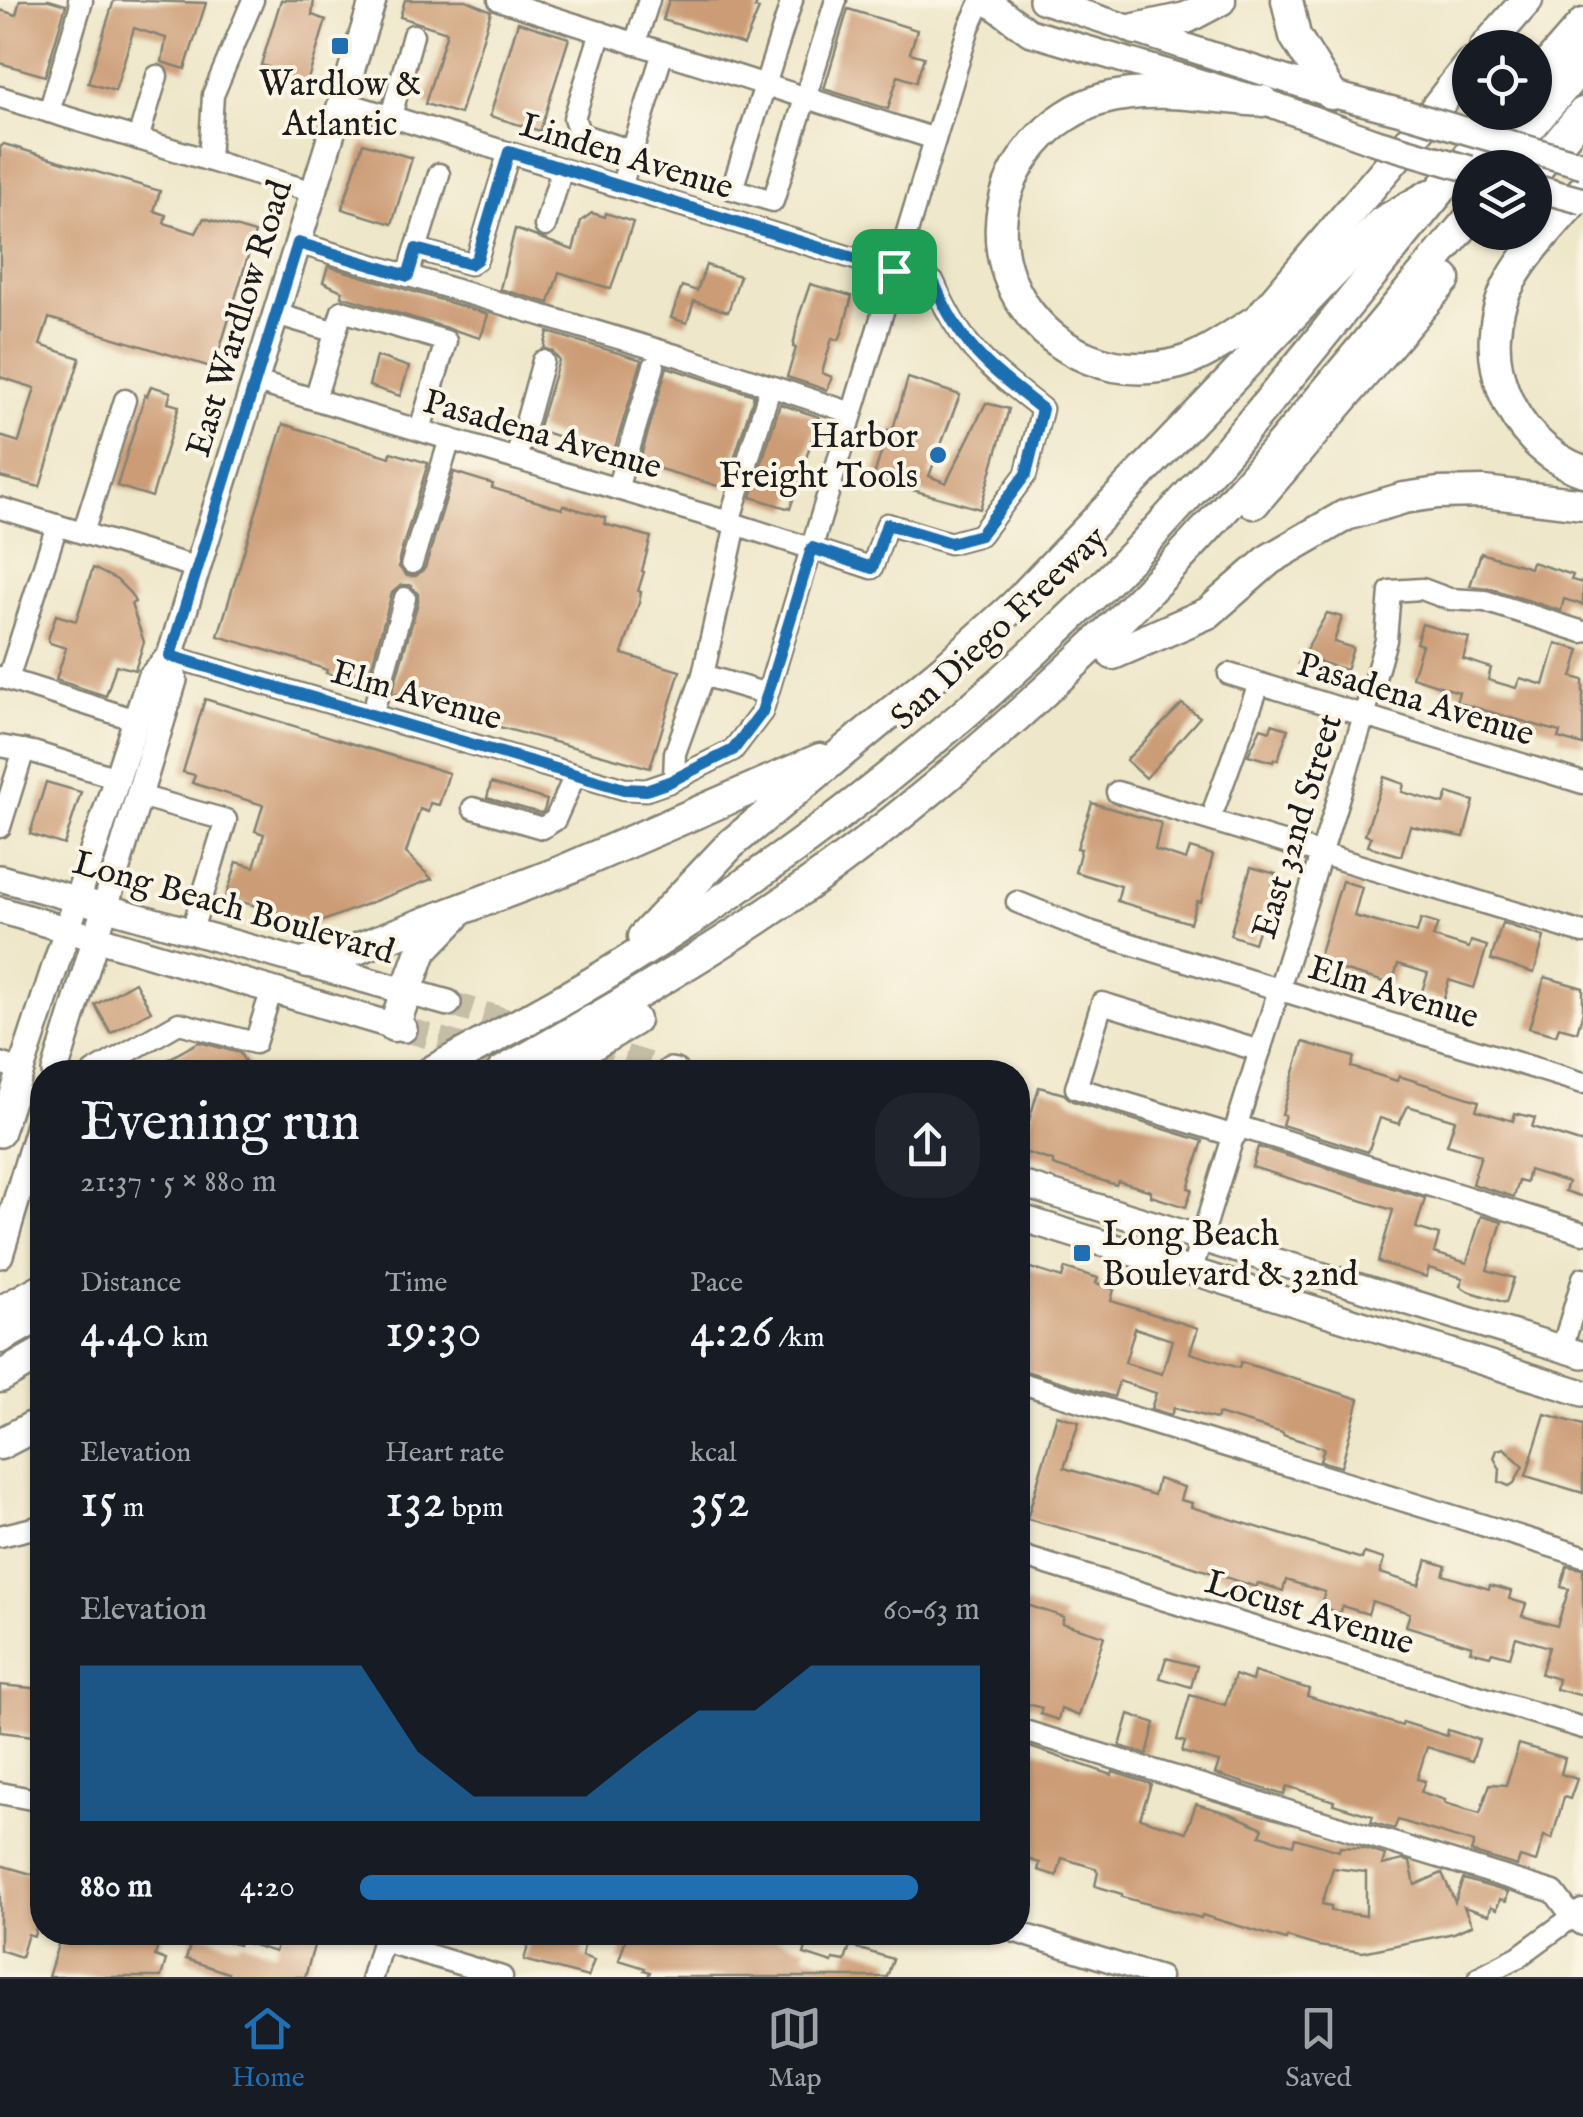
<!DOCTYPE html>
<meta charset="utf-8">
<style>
body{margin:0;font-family:"IM FELL English",serif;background:#20242c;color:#f1f3f6;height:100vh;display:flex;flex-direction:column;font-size:38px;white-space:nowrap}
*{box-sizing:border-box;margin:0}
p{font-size:32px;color:#9ea1a6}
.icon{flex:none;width:55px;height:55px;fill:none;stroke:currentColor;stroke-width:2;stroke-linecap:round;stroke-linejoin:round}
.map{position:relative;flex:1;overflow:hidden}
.drawer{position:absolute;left:30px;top:1060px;width:1000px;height:885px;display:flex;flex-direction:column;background:#171b24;border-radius:40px;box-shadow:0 2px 8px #0004}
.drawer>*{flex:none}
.controls{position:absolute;left:1452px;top:30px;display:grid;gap:20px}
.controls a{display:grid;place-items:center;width:100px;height:100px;border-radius:50%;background:#171b24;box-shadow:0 2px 8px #0004;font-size:50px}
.pin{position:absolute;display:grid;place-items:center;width:85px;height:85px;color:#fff;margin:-42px;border-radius:20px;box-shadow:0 5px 15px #0006}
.round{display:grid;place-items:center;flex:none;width:105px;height:105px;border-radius:40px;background:#20242c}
.summary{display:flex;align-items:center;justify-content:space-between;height:170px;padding:0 50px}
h1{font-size:55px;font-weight:600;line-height:75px}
.metrics{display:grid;grid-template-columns:repeat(3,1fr);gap:15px;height:170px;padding:10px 50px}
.metrics div{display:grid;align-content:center}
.metrics b{font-size:50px;font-weight:600}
.metrics small{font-size:28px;font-weight:400}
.metrics p{font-size:28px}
.chart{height:280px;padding:20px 50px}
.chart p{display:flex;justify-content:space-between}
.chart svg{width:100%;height:180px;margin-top:10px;fill:#1f6fb2;opacity:.7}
ul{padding:0 50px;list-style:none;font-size:32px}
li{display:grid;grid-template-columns:160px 120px 1fr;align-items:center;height:75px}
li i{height:25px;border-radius:12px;background:#1f6fb2}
.menu{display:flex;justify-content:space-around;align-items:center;height:140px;border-top:2px solid #363941;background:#171b24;font-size:28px;color:#9ea1a6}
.menu a{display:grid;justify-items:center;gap:5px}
.menu .on{color:#1f6fb2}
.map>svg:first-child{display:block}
.building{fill:#cc9c76;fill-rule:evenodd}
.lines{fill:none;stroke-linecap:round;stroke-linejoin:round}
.major-tunnel{stroke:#c4bea7;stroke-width:25;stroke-dasharray:25 12;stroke-linecap:butt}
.minor-casing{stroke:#858273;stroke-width:25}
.major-casing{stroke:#858273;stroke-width:30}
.highway-casing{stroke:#858273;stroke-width:35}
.minor{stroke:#fff;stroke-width:20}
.major{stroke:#fff;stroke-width:25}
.highway{stroke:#fff;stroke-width:30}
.major-bridge-casing{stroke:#858273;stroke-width:30;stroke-linecap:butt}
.major-bridge{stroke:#fff;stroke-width:25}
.route-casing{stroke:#fff;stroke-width:20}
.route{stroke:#1f6fb2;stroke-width:12}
.poi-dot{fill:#1f6fb2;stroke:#fcf5e5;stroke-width:4}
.labels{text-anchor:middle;stroke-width:8;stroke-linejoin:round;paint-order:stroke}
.poi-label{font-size:35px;fill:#1c1c1c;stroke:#fcf5e5}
.street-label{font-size:35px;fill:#1c1c1c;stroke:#fcf5e5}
</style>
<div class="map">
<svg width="1583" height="1977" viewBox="0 0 1583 1977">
<rect width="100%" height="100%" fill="#fcf5e5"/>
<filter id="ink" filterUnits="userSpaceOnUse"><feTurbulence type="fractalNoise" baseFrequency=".01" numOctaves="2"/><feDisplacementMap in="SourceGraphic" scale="20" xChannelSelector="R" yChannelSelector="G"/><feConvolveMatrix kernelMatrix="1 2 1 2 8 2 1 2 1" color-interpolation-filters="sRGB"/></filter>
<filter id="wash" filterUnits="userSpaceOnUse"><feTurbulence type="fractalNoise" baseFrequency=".0048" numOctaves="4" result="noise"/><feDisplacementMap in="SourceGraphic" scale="40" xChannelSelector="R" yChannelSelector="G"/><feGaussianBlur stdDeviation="2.25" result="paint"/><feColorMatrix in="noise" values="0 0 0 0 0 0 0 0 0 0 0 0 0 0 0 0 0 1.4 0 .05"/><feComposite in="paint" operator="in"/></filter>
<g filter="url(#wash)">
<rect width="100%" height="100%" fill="#eee7ca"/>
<g id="blocks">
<g class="building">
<path d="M20,0H49L66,5L45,76L0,63V10L16,15Z"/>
<path d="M114,0L206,3L185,69L162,62L166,38L134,28L115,91L88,83Z"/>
<path d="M281,0H314L312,15L326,20L305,89L273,79L276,70L261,65Z"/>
<path d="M405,0H466L491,11L460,114L425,104L447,32L400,17Z"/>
<path d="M669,0H758L755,8L759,9L744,45L663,20Z"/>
<path d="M848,9L917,30L910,53L924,57L916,82L898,76L888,109L824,89Z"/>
<path d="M518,22L569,38L540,131L490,116Z"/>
<path d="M363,143L412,158L392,224L342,209Z"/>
<path d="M4,144L160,191L154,211L166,215L164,223L196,233L204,218L255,233L214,368L49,318L40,345L80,358L40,487L0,477V436L19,442L35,388L0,377V147Z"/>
<path d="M592,213L605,217L606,213L633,222L611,289L559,272L549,303L500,289L515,229L573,250L581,221Z"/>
<path d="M706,265L740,276L728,312L694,301L687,323L671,318L682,286L697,291Z"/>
<path d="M328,266L488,314L483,331L480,338L341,296L342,291L323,282Z"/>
<path d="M810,284L852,296L843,330L839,340L832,338L822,373L832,377L827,390L787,377L796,348L793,347L799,316Z"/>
<path d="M548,332L642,360L613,454L538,430L559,360L552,351L544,348Z"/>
<path d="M376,356L409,367L400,396L369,386Z"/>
<path d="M667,367L754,395L725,488L639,463Z"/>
<path d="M908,378L960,395L929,476L946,483L986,403L1009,409L980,509L873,479L888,430L892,432Z"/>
<path d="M151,386L171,392L168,403L179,406L152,497L117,486L145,395L147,396Z"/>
<path d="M780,404L819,417L790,509L751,497Z"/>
<path d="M283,424L390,457L391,452L428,463L399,559V567L407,576H416L425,568L454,472L493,484L492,488L562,509L563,505L606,518L604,524L651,537L642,571L644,572L638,591L641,592L639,603L622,654L680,671L650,768L496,726L497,721L459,709L415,702L392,693L418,602V594L410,585H401L392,593L366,686L326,673L327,670L299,660L218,636Z"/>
<path d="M1481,553L1530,568L1532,562L1573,575L1571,580L1583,583V605L1564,599L1561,611L1489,588L1470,586Z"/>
<path d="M93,568L117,580L130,593L135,602L131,604L144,642L135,670L116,665L106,696L56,680L66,648L50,643L48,639L56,615L76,621Z"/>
<path d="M1327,613L1342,617L1334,642L1353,648L1346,670L1318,661L1315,669L1298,664Z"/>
<path d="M1422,624L1469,638L1463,659L1491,668L1488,680L1516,688L1520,678L1544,685L1556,643L1580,650L1572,677L1583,680V745L1558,738L1560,732L1456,702L1459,692L1412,677L1422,645L1416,643Z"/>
<path d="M205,699L449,773L439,805L430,803L428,812L420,809L406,853L432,879L315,924L226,897L237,862L254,867L264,834L255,831L263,805L192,783L195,775L183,772Z"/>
<path d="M1182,704L1200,717L1146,778L1126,760Z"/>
<path d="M1272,724L1288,729L1278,760L1274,759L1273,762L1248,755L1261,728L1270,731Z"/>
<path d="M1384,777L1404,784L1402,792L1444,804L1448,793L1474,801L1464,837L1410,826L1401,856L1368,846L1371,837L1365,835Z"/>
<path d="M46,782L81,792L64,845L30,834Z"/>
<path d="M491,783L547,800L544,811L540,813L487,798Z"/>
<path d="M1092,803L1161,823L1155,850L1186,860L1190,848L1213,855L1201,902L1197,901L1190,923L1117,901L1121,886L1075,872L1081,849L1077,848Z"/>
<path d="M1251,867L1276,874L1254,943L1230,935Z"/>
<path d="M1342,881L1362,887L1354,916L1417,933L1421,919L1438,924L1433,937L1469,948L1471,941L1487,946L1474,988L1449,980L1443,1001L1421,994L1428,973L1398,964L1392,984L1317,963Z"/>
<path d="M1502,923L1544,937L1534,973L1491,960Z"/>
<path d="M1545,977L1583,988V1011L1577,1032L1559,1027L1556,1035L1529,1028Z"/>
<path d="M135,982L151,1011L111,1033L95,1005Z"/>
<path d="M199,1042L240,1053L251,1072H145Z"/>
<path d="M1303,1042L1354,1057L1351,1067L1397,1081L1399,1076L1479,1101L1476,1110L1513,1121L1515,1113L1535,1118L1532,1127L1583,1143V1197L1565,1191L1568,1182L1529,1170L1526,1183L1519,1181L1514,1197L1472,1184L1481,1155L1447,1145L1455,1120L1408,1106L1399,1124L1380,1118L1368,1152L1282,1125L1285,1115L1282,1114Z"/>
<path d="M1039,1087L1064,1094L1072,1101L1203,1141L1188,1188L1192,1189L1186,1207L1151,1196V1191L1118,1181L1116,1185L1053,1165V1161L1020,1151Z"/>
<path d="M1258,1147L1425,1198L1416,1228L1439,1235L1434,1253L1467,1263L1481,1216L1502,1222L1487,1270L1514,1278L1506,1303L1468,1291L1460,1286L1463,1278L1429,1268L1426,1277L1378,1262L1393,1210L1252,1167Z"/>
<path d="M1018,1264L1062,1278L1065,1268L1098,1278L1096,1283L1114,1289L1111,1301L1198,1328L1190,1353L1239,1368L1241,1362L1359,1399L1341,1467L1320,1461L1324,1448L1283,1435V1433L1218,1414L1216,1419L1174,1408L1171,1415L1151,1409L1156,1393L1119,1381L1114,1397L1018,1369V1306L1022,1292L1018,1291ZM1135,1328L1172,1340L1162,1374L1125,1363Z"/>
<path d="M1545,1414L1583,1425V1493L1526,1476Z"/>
<path d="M1057,1415L1079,1422L1064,1468L1154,1495L1158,1479L1184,1487L1180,1500L1192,1503L1191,1507L1362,1559L1364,1553L1384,1559L1380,1573L1419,1585L1427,1560L1446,1566L1443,1575L1489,1589L1490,1585L1511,1591L1509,1599L1526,1604L1522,1616L1557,1626L1569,1589L1561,1587L1567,1566L1583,1569V1696L1556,1689L1558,1679L1541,1674L1549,1647L1516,1637L1510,1657L1492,1652L1490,1656L1470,1651L1472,1646L1406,1626L1410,1613L1372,1601L1368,1614L1342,1606L1340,1613L1320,1607L1325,1592L1286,1580L1283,1591L1258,1583L1256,1587L1141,1550L1027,1519Z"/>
<path d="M1504,1448L1523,1466L1514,1483L1509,1486L1499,1482L1500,1469L1494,1458L1497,1450Z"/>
<path d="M1018,1602L1064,1617L1062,1623L1104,1636L1079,1716L1061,1709L1058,1720L1040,1714L1042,1708L1021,1702L1024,1693L1018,1691Z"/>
<path d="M1166,1658L1197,1666L1191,1687L1160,1678Z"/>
<path d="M1254,1672L1309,1689L1307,1696L1402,1726L1403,1722L1447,1736L1448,1730L1479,1740L1472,1761L1427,1747L1417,1779L1425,1781L1421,1792L1445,1800L1444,1803L1480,1813L1490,1784L1506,1785L1519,1744L1565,1758L1561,1774L1577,1779L1570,1799L1564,1797L1552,1839L1544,1836L1536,1862L1520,1857L1517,1866L1471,1852L1474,1843L1398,1820L1394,1829L1371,1822L1373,1816L1333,1804L1334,1801L1287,1786L1284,1795L1215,1774L1219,1762L1182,1752L1185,1742L1177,1740L1190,1695L1225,1705L1235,1675L1252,1681Z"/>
<path d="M0,1685L42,1689V1737L0,1732Z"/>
<path d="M1129,1714L1155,1723L1147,1754L1120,1746Z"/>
<path d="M1018,1743L1112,1775L1113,1772L1151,1784L1140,1818L1186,1832L1196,1804L1231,1814L1263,1828L1260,1835L1293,1845L1295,1838L1339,1851L1340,1847L1363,1848L1385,1855L1382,1865L1403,1860L1410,1862L1415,1885L1442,1873L1455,1902L1463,1879L1508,1892L1506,1901L1500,1899L1497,1909L1491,1906L1489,1915L1464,1907L1472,1925L1454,1933L1363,1952L1318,1946L1287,1937L1286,1940L1202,1915L1201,1918L1122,1897V1894L1095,1886L1098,1872L1095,1868L1062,1858L1057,1876L1038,1870L1040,1863L1018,1856ZM1333,1868L1366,1872V1916L1331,1911V1906L1322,1904Z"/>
<path d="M0,1865L42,1877V1905L34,1936L28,1934L21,1957L0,1950Z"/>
<path d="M62,1932L86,1937L87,1932H162L155,1956L166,1960L161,1977H48Z"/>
<path d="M194,1932L238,1945L240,1941L275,1952L281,1932H318L305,1977H227L228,1973L186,1959Z"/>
<path d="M532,1932H587L582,1956L594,1960L588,1977L524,1960Z"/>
<path d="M628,1932H758L806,1947L804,1954L832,1963L833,1959L845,1961L850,1946L893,1959L887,1977H648L650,1972L644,1970L645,1968L619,1960Z"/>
</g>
</g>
</g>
<g filter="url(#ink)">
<use href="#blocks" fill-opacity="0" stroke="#858273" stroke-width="2.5"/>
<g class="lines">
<g class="major-tunnel">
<path d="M448,1003L670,1071"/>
<path d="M404,1029L529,1066"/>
</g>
<defs>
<g id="minor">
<path d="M499,0L935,139"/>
<path d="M792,0L732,189L773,201L836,0"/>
<path d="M601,32L574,118L580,134L632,151"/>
<path d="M635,44L649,0"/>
<path d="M0,97L313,192"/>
<path d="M49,112L82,1L79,0"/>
<path d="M391,116L413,35"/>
<path d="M138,139L157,76"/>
<path d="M209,160L213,95L253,0"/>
<path d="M621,187L663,52"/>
<path d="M545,226L562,169"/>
<path d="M298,243L682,357L852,413"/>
<path d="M416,249L470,264L477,259L509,153"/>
<path d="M413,259L439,174"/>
<path d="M276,314L336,332"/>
<path d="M256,382L729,522L872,568L887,524L950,543L980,535L1026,474L1042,409C988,366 962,349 934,283L340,101"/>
<path d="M315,399L342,311L446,341L420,430"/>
<path d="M516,459L543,361"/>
<path d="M617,489L654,366"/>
<path d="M0,508L198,568"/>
<path d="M729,522L767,398"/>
<path d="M736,524L703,675L767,694"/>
<path d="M83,533L125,400"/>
<path d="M412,563L450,439"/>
<path d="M170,656L624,789L646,790L669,782L733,750L762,712L969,27L982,0"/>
<path d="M1229,674L1583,783"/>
<path d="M0,677L136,720"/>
<path d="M8,679L57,525"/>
<path d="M372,715L405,598"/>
<path d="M0,746L33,752L117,778"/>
<path d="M674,779L675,753L703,675"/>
<path d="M1117,792L1583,933"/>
<path d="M139,796L226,820L192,930"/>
<path d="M1215,806L1259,684"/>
<path d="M473,808L542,828L555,820L575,775"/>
<path d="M0,827L24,750"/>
<path d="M1017,902L1089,931L1583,1083"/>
<path d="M0,1063L21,1070"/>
<path d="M93,1072L179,1023L255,1043L272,989"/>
<path d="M1237,1126L1583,1233"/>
<path d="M1235,1136L1076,1088L1102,1003L1260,1051"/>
<path d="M1192,1269L1364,716L1386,640L1390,591L1422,589L1449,599L1485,601L1583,632"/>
<path d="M1562,1349L1583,1278"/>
<path d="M1018,1382L1583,1556"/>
<path d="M0,1536L42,1526"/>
<path d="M1018,1555L1583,1728"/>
<path d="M1018,1729L1554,1892L1574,1919L1583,1925"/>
<path d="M0,1793L42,1801"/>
<path d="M1016,1932L1160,1977"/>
<path d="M383,1941L502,1977"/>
<path d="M372,1977L385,1932"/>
<path d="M1479,1977L1518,1957L1582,1910"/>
</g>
<g id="major">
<path d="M986,0L1029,32L1263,101L1373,141"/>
<path d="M1042,0L1331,94L1405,113"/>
<path d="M0,878L448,1003"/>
<path d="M0,910L404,1029"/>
<path d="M670,1071L675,1072"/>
<path d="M55,1072L174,680L170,656"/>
<path d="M0,1134L150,678L170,656L373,0"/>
<path d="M1018,1183L1583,1355"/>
<path d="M1018,1217L1583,1393"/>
<path d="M0,1255L42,1115"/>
</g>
<g id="highway">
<path d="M1287,0L1295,36L1331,94"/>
<path d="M1135,29L1186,18L1220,0"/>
<path d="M1485,48L1527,0"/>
<path d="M1535,79L1583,24"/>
<path d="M1496,168L1583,64"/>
<path d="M1535,171L1583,113"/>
<path d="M1583,190C1559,219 1529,248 1511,280C1471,351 1508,444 1583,471"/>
<path d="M1259,319C1235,333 1206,356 1179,363C1049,398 945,250 1034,144C1052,123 1077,106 1103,99C1153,85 1212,98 1263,101"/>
<path d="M1246,334L1415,135L1470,64"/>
<path d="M1254,503L1445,279"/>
<path d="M1113,654L1208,613L1270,559L1346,515L1404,498L1438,493L1484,492L1583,504"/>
<path d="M643,937L731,844L946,667L1014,606L1382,222L1430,195"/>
<path d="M308,962L354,950L562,871L820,759"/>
<path d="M394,1026L421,951L454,917"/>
<path d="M431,1072C492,1038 555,1006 615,969C805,851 982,712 1137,551C1269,412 1381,257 1506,112"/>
<path d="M502,1072C588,1024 673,975 755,921C871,845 978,754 1079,659C1222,525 1344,368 1470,218"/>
<path d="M546,1072L634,1020"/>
<path d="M0,1312L42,1289"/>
<path d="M0,1338L42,1314"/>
<path d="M0,1377L42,1353"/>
<path d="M0,1444L42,1422"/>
</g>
</defs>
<use href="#minor" class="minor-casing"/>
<use href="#major" class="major-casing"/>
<use href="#highway" class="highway-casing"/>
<use href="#minor" class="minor"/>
<use href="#major" class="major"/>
<use href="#highway" class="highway"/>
<defs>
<g id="major-bridge">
<path d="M1405,113L1583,165"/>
<path d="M1373,141L1470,169"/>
<path d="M1535,188L1583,201"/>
</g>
</defs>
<use href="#major-bridge" class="major-bridge-casing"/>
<use href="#major-bridge" class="major-bridge"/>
</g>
</g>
<g class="lines" filter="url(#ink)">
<defs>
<path id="route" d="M509,152L934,283C962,349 988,366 1042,409L1026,474L980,535L950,543L887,524L872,568L812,548L762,712L733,750L669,782L646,790L624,789L170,656L298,243L408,276L416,249L470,264L477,259Z"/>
</defs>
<use href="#route" class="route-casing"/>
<use href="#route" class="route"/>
</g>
<g class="poi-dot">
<rect x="330" y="36" width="20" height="20" rx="5"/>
<circle cx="938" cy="455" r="10"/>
<rect x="1072" y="1243" width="20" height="20" rx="5"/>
</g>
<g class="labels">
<g class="poi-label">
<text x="340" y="95">Wardlow &amp;<tspan x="340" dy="40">Atlantic</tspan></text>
<text x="918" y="447" text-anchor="end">Harbor<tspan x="918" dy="40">Freight Tools</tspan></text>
<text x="1102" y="1245" text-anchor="start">Long Beach<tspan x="1102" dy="40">Boulevard &amp; 32nd</tspan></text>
</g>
<g class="street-label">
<text transform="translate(627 155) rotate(17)" y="12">Linden Avenue</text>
<text transform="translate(238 318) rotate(-73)" y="12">East Wardlow Road</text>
<text transform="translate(543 433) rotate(16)" y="12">Pasadena Avenue</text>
<text transform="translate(998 627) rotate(-43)" y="12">San Diego Freeway</text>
<text transform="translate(417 694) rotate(16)" y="12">Elm Avenue</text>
<text transform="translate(1416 698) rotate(17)" y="12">Pasadena Avenue</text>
<text transform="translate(1296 826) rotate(-73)" y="12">East 32nd Street</text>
<text transform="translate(234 906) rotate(16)" y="12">Long Beach Boulevard</text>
<text transform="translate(1394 991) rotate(17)" y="12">Elm Avenue</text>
<text transform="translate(1310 1611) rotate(17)" y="12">Locust Avenue</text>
</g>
</g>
</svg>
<div class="controls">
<a><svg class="icon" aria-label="locate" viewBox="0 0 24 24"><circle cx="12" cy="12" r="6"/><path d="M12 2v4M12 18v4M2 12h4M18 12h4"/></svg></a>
<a><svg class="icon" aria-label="layers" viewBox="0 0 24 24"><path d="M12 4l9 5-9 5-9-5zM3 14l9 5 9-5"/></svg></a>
</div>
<div class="pin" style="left:894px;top:271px;background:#1e9e55"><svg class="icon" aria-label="arrive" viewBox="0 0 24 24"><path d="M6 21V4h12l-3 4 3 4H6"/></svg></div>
<section class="drawer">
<div class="summary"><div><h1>Evening run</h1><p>21:37 · 5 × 880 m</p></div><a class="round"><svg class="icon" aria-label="share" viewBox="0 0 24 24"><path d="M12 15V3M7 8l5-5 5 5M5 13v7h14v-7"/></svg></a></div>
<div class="metrics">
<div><p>Distance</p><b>4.40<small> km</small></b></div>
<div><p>Time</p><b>19:30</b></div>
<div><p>Pace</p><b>4:26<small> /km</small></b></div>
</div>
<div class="metrics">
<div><p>Elevation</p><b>15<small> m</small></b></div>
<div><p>Heart rate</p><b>132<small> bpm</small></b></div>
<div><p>kcal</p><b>352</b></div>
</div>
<div class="chart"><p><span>Elevation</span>60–63 m</p>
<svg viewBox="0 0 160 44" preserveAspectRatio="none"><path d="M0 44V6L10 6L20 6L30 6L40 6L50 6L60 27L70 38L80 38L90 38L100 27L110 17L120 17L130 6L140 6L150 6L160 6V44z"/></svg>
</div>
<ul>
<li><b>880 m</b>4:20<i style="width:90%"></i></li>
</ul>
</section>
</div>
<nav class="menu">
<a class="on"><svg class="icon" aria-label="home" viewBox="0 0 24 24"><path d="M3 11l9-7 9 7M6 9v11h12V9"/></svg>Home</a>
<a><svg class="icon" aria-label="map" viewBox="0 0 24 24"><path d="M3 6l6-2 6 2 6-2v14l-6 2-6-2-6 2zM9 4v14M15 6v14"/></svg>Map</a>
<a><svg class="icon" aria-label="saved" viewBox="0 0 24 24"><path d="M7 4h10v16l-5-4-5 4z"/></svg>Saved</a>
</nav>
